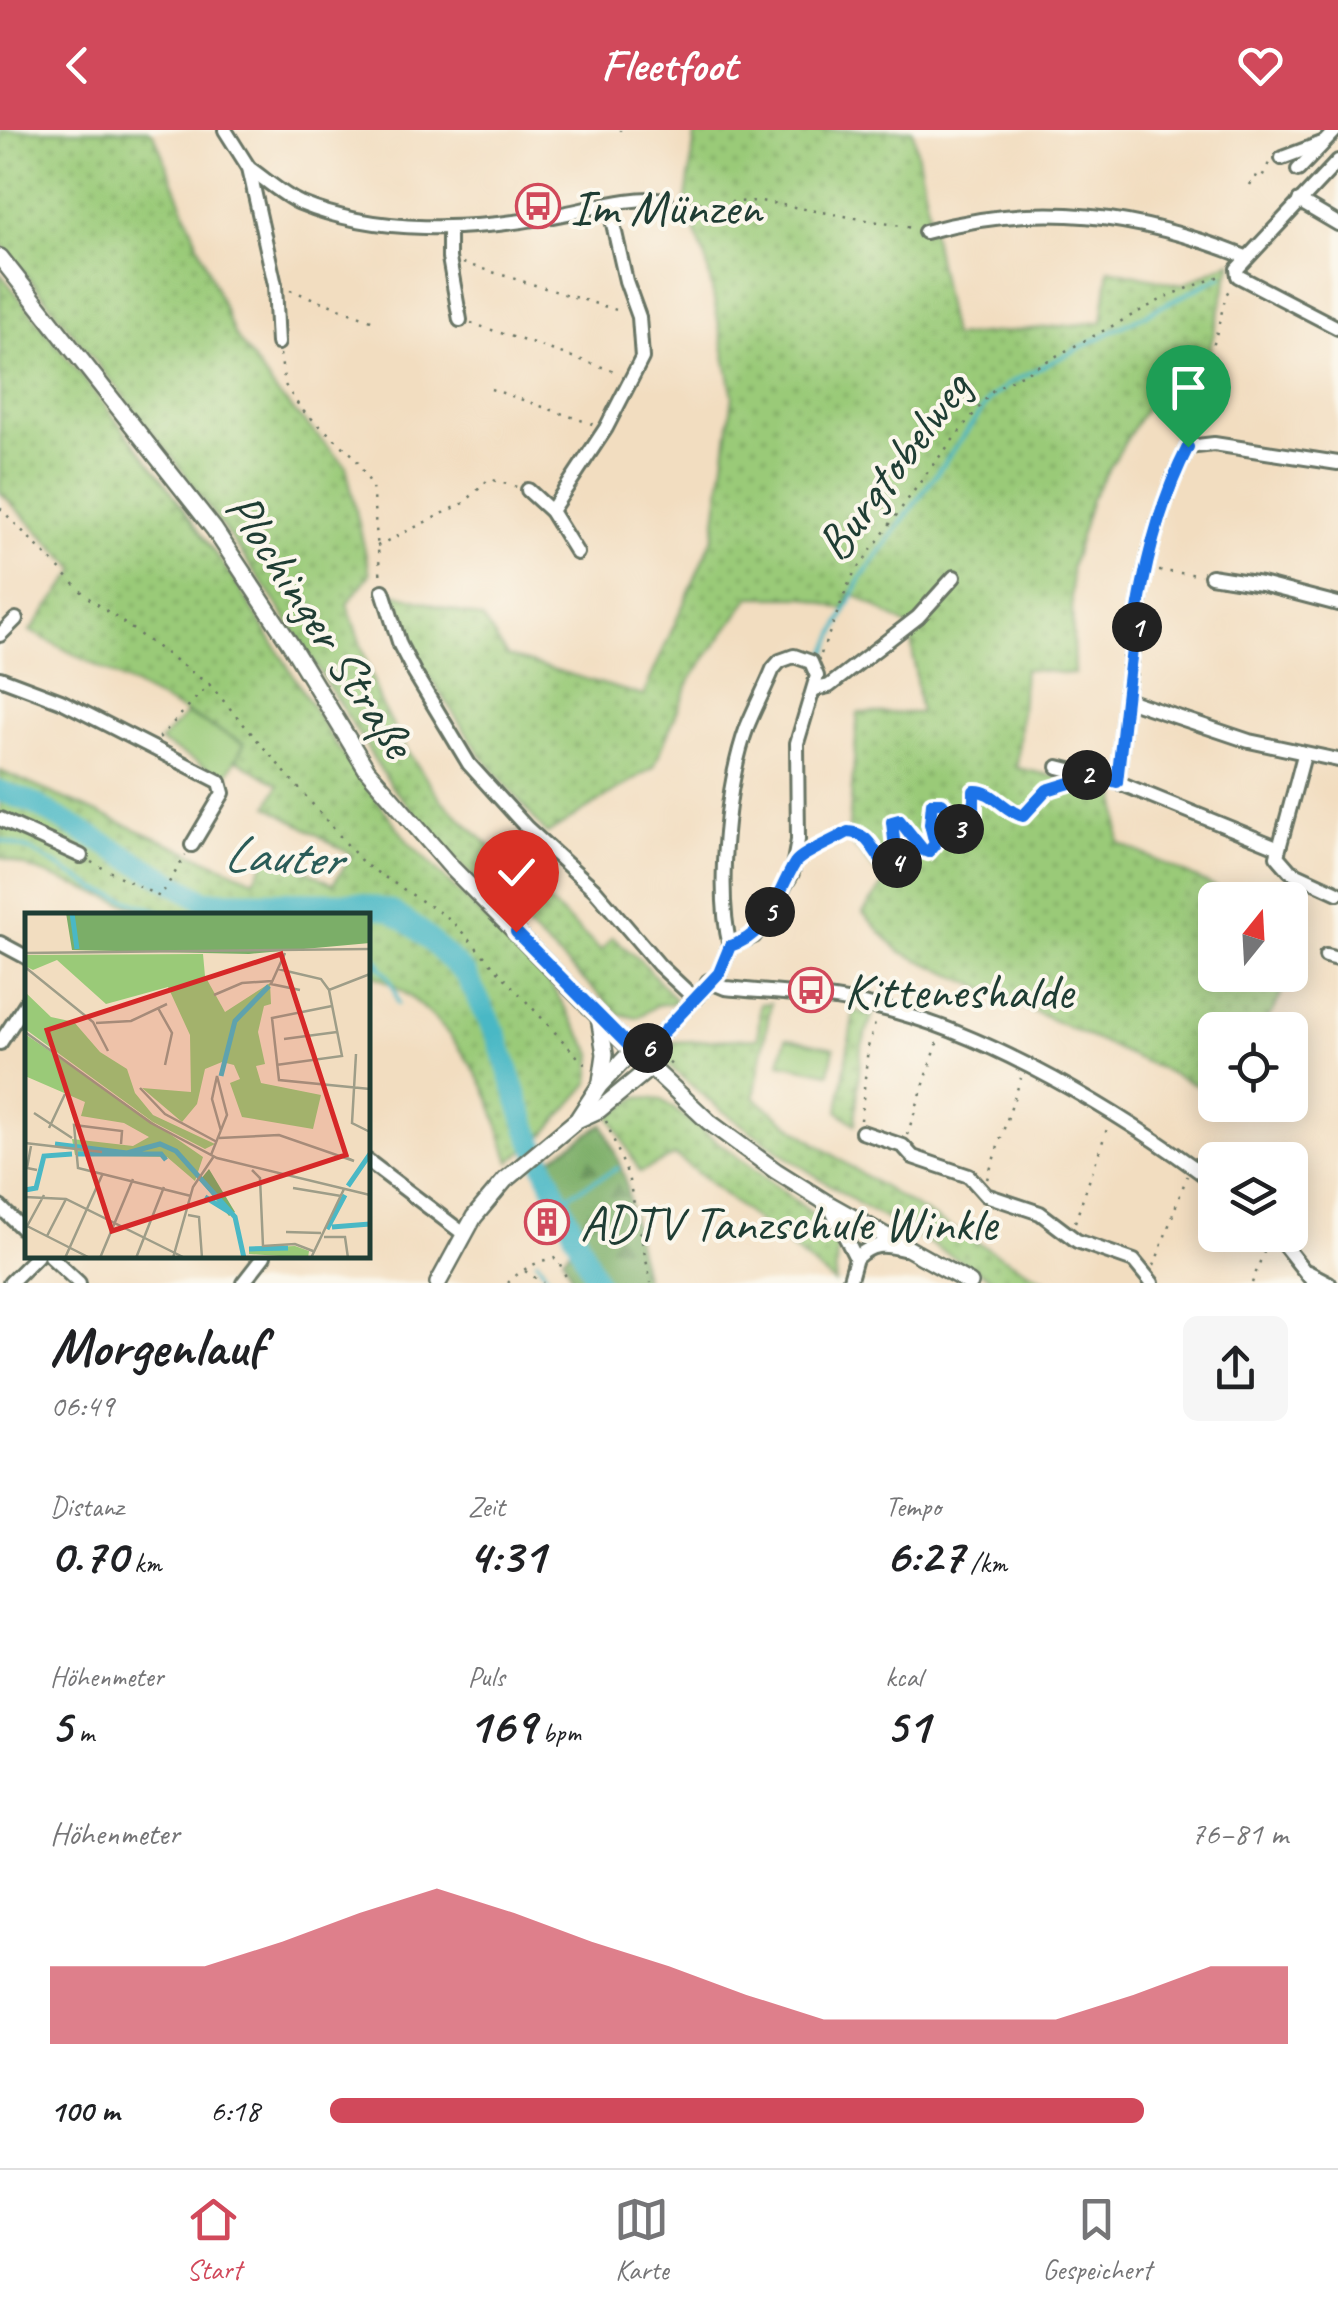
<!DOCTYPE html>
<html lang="de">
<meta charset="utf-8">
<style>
body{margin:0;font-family:Caveat,sans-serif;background:#f6f6f6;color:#202124;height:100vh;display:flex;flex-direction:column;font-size:38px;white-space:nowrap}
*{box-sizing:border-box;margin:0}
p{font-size:32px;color:#757577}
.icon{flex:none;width:55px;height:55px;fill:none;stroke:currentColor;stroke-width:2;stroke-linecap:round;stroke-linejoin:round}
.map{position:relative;height:1153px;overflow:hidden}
.side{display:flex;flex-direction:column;background:#fff;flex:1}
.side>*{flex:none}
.needle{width:65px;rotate:18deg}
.tools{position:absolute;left:1198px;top:752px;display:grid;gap:20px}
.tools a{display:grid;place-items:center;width:110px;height:110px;border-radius:15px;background:#fff;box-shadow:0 5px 25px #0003;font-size:50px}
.pin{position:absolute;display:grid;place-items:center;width:85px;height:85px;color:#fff;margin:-102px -42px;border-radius:50% 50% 50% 0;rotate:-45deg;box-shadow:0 0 10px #0007}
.pin .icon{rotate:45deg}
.km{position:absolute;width:50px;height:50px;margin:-25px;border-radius:50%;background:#222;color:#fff;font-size:28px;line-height:50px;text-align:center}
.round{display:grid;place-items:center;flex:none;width:105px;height:105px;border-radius:15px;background:#f6f6f6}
.head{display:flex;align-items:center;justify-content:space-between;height:170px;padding:0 50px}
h1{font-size:55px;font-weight:700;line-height:75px}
.metrics{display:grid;grid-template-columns:repeat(3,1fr);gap:15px;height:170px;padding:10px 50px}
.metrics div{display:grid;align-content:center}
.metrics b{font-size:50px;font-weight:700}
.metrics small{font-size:28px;font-weight:400}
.metrics p{font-size:28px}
.chart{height:280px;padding:20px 50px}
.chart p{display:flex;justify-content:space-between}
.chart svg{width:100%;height:180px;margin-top:10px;fill:#d1495b;opacity:.7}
ul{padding:0 50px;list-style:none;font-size:32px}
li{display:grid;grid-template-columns:160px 120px 1fr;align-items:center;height:75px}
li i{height:25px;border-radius:12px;background:#d1495b}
header{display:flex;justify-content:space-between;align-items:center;height:130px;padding:0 50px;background:#d1495b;color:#fff;font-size:45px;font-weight:700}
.menu{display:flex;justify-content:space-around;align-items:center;height:140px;border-top:2px solid #e0e0e0;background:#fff;font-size:28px;color:#757577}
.menu a{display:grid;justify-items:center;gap:5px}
.menu .active{color:#d1495b}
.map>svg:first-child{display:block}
.grass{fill:url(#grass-dots);stroke:#5c8456;stroke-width:2.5}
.forest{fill:url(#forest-firs);stroke:#4d764e;stroke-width:2.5}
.pitch{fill:#9aca78;stroke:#5c8456;stroke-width:2.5}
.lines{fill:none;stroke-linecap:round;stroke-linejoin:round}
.stream{stroke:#4ab8c5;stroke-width:4}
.river{stroke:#4ab8c5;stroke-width:22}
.minor-casing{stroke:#697565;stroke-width:18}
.major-casing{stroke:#697565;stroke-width:20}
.path{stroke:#697565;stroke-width:2.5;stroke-dasharray:2.5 8;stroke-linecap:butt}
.minor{stroke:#fff;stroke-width:12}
.major{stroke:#fff;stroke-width:15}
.route-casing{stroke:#fff;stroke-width:20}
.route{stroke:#1a73e8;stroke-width:12}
.labels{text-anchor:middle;stroke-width:8;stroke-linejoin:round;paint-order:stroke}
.poi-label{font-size:50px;fill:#1f3d34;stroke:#fbf7ec;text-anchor:start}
.street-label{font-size:50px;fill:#1f3d34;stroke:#fbf7ec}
.water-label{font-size:52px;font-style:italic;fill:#2a5c58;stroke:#fbf7ec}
.inset-river{fill:none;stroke:#4ab8c5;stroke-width:5}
.inset-road{fill:none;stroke:#9e9d88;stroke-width:2.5}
.view{fill:#d62828;fill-opacity:0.15;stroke:#d62828;stroke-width:5}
.inset-edge{fill:none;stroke:#1f3d34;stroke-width:5}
</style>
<header><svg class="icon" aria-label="back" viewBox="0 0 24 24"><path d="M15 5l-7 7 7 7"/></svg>Fleetfoot<svg class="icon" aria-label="heart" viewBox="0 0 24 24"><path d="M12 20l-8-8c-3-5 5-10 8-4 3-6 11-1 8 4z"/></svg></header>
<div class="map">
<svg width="1338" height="1153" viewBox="0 0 1338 1153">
<defs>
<pattern id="grass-dots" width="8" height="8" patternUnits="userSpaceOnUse" patternTransform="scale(2.5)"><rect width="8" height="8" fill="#9aca78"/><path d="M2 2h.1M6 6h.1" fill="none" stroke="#7da563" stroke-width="1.8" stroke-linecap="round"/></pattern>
<pattern id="forest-firs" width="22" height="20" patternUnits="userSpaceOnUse" patternTransform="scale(2.5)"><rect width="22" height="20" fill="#7bae68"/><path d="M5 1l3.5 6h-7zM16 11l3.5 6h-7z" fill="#648f56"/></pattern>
</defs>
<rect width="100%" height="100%" fill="#fbf7ec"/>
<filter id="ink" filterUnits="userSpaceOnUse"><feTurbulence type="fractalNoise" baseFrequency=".01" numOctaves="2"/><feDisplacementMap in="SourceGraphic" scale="20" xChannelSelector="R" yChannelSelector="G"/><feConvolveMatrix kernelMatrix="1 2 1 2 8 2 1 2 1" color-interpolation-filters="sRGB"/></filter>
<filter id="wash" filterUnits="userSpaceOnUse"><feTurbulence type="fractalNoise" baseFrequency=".0048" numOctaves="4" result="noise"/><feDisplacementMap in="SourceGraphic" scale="40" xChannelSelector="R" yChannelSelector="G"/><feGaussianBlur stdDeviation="2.25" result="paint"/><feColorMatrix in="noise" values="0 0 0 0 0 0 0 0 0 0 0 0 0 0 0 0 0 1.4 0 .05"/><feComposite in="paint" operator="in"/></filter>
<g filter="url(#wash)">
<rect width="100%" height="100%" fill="#f2ddc0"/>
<g class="grass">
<path d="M0,0H147L154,4L234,204L276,262L346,336L370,444L347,474L380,572L406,619L441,670L601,821L612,807L641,831L677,872L657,875L637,888L620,884L461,735L391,656L272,466L176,332L0,112Z"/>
<path d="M696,0H913L952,207L1102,192L1109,139L1182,155L1232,131L1204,242L1168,240L1091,369L1071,438L1074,544L1024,539L1017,638L1117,660L1119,713L1243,770H1215V845H1289L1274,880L1258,900H1215V955L1210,961L899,821L863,783L885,753L848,708L858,583H920L910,498L851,462L844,480L805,467H750L690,550L654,637L547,704L481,625L411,519L394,463L483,489L507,526L643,566L714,405L733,266L706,129L685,76Z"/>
<path d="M0,143L159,344L240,459L336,615L409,713L551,855L593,924L590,952L546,1003L510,1032C501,1007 495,979 484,957C458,909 418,862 368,843V786L155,785L0,727V641L254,750L271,721L333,754L352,725L268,676L279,655L237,630L244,613L30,501L77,440L0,362Z"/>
<path d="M771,873L754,967C845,1041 947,1095 1049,1153H1000L864,1077L787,1027L716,976L663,931L674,912L758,908L760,874Z"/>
<path d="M854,881L873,884L861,918L855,994L838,981Z"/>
<path d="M638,967L662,970L838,1103L835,1153L675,1025L640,1042L610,986Z"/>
</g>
<path class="forest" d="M603,994L624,1045L645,1153H574L563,1127L574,1116L538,1037Z"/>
<g class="pitch">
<path d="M186,584L244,614L226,647L160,612Z"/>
<path d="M786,908L834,918L829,943L780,933Z"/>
</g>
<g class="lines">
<g class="stream">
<path d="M823,530L860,450L990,269L1010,253L1222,146"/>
<path d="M0,710L30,720L99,760L173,786"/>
<path d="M316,772L333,786"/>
<path d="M368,818L381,835"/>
<path d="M368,831C389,838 393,853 398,874"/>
<path d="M560,1070L618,1038"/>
<path d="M537,1130L552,1153"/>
</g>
<path class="river" d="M0,661L31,672L205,771L356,773L391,781L419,800L466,845L497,906L529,1003L597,1153"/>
</g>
</g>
<g filter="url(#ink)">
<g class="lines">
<defs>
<g id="minor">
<path d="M225,0L249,38L275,155L278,213"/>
<path d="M1282,28L1322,13"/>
<path d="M1338,31L1237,139L1238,146L1338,198"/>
<path d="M249,38C265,49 282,65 300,73C377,105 472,101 552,86C589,80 629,65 666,70"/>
<path d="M1298,40L1336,0"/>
<path d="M1299,71L1338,94"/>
<path d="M449,97V128L460,190"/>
<path d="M925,102C1038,70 1138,84 1246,127"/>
<path d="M528,360L551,381L577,423"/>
<path d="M551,381L606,298L642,228L639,187L626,151L609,76"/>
<path d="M1211,446L1261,454L1338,474"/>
<path d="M383,461L400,515L415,544L469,634L527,698L594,759L659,835L693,867"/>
<path d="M0,505L16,489"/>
<path d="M794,526L811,532L817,546L797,613L798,710L792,743L754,806L730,816C716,760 727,651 747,597C755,577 765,559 773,539L780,531Z"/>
<path d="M0,548L61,571L220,652L223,663L192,715"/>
<path d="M815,559L829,556L918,487L954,447"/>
<path d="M1127,570L1249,611L1338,630"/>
<path d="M1304,625L1277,726L1290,741L1338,763"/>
<path d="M1058,637L1117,652"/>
<path d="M0,689L81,726"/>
<path d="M1277,717L1117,652C1130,541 1136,417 1188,317L1214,314L1338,333"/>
<path d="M0,813L28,828"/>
<path d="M1326,826L1338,829"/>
<path d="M708,851L725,858C776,863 827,865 877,877C989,903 1123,984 1215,1053"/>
<path d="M0,913L28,870"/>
<path d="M640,927L719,843L730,816"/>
<path d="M862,1002L903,1016L913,1027L969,1046L986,1065L1040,1083L1077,1111L1134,1131L1152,1153"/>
<path d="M368,1031L464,1104"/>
<path d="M829,1075L856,1128L849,1153"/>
<path d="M0,1077L28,1104"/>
<path d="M1276,1105L1314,1153"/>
<path d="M50,1126L79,1153"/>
<path d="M856,1128C872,1113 883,1114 903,1119"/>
<path d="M1308,1142L1329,1153"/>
<path d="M10,1153L37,1126"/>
<path d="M243,1153L264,1126"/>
</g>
<g id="major">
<path d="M0,127L214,399L289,512L367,640L452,738L620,908L709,992L776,1041L827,1073L970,1153"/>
<path d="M599,887L605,924L601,952"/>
<path d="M579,987L600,955L633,920"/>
<path d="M438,1153L474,1087L505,1050L577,990L599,980L651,937"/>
</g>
</defs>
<use href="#minor" class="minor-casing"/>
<use href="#major" class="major-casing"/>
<g class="path">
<path d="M620,1V0"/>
<path d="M1250,55L1255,46L1261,49L1269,33"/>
<path d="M678,71L706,73L760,71L912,98"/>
<path d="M463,133L623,182"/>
<path d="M290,160L374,191"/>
<path d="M471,193L620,243"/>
<path d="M280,224L285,255L301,279L355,327L372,356L381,451"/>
<path d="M491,259L595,295"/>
<path d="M1191,306L1226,165L1232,155"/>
<path d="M0,378L86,466L207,553"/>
<path d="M377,416L464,373L489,349L517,357"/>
<path d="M1159,441L1201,445"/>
<path d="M821,524L851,448L932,336L993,260L1168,166L1225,144"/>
<path d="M159,608L209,554L364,734L450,789L588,938"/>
<path d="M808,724L849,702C874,703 873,730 893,739L897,735L891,697L895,689L928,722L935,714L930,694L933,673H942L962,701L969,699L974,690V661C992,659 1005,682 1023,686L1047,660L1070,653"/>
<path d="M91,732L160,767L186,725"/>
<path d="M661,926L674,937"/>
<path d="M861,990L868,917L876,890"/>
<path d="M606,991L628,1046L651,1153"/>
<path d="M907,1005L939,909"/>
<path d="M987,1049L1021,948"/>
<path d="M1075,1092L1108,996"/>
<path d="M1154,1136L1187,1046"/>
<path d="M525,1141L543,1153"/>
<path d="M508,1153C520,1140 540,1129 557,1128L569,1153"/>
<path d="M1252,1153L1267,1113"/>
</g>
<use href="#minor" class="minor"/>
<use href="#major" class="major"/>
</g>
</g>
<g class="lines" filter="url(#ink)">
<defs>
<path id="route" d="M516,802L640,927L719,843L730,816C771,804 775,765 795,733C800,724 837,709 848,702C874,703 873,730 893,739L897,735L892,692L899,690L923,720L928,722L935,714L930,694L932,673H942L962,701L969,699L974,690V661C992,659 1005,682 1023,686L1047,660L1086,648L1087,644L1117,652C1130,541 1136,418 1188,317"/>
</defs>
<use href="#route" class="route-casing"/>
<use href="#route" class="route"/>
</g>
<defs>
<symbol id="bus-ring" viewBox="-11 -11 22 22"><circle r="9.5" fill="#fbf7ec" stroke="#d1495b" stroke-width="1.5"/><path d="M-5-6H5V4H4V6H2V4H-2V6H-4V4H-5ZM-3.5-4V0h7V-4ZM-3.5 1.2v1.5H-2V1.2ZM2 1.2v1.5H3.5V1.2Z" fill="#d1495b"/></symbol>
<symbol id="building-ring" viewBox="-11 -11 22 22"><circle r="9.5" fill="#fbf7ec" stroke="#d1495b" stroke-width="1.5"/><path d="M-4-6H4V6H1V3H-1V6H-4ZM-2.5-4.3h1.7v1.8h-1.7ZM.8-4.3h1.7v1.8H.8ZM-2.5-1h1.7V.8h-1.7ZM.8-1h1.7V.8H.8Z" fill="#d1495b"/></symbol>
</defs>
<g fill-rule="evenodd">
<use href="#bus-ring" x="513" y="51" width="50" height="50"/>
<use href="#bus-ring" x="786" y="835" width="50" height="50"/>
<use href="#building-ring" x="522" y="1067" width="50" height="50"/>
</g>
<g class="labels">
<g class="poi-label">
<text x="570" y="94">Im Münzen</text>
<text x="844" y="878">Kitteneshalde</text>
<text x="580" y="1110">ADTV Tanzschule Winkle</text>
</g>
<g class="street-label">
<text transform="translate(892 335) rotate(-53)" y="18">Burgtobelweg</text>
<text transform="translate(322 494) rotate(57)" y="18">Plochinger Straße</text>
</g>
<g class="water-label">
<text transform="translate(282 725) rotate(3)" y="18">Lauter</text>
</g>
</g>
<g transform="translate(25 783)">
<rect width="345" height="345" fill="#f2ddc0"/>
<path d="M178,41L180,63L200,99L245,70L246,91L239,93L233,119L240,151L231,153L236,170L296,182L288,216L217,204L205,170L215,166L209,152L197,149L180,156L172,191L157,209L117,175L166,179L165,122L143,74L81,91L32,47L8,57L0,53V42ZM0,79L26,104L49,109L75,139L102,156L110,180L128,202L190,231L180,236L128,209L0,116ZM0,121L178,244L170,268L142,244L50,242L47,226L108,233L124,224L99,210L56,203L60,189L0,163Z" fill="#9aca78"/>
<path d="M41,0H345V30L224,41L47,37ZM184,256L210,299L204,303L175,267Z" fill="#7bae68"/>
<path d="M270,333L284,338L283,345L224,341V335Z" fill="#9aca78"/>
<path class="inset-river" d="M47,0L52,36M196,163L210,108L244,73M30,231L102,240L135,231L151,238L210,304L219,345M53,241H136L141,247M323,273L345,241M0,277L11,275L19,243L47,241M180,284L206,300M307,314L345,311M302,316L320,282M224,336L263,335"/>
<path class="inset-road" d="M0,40L345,36M260,40L246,71L275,77M0,54L68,109L83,138M253,56L296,66L304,77L345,61M189,82L217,70L247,68M307,93L247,105L254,167L345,176M133,95L147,120L140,152M71,110L106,108L142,91M0,119L126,210L192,245L345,282M259,126L312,119M331,141L327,210L345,219M251,152L317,143L304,77M115,175L140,201L192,229M9,200L47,225M24,215L40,181M194,225L254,222L329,248L315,242M0,230L77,239M96,231L97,218L49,212L53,255L166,283M6,233L2,255L12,257M186,242L202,202L192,163L187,186L196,218M227,257L235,265L238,333L270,331L288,338M268,275L316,283M0,284L41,286L160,345M163,302L174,304L177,345M0,312L65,345M0,317L19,282M261,319L296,320M22,323L41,286M299,324H320L323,345M40,345L78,260M75,345L108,266M111,345L139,274M148,345L168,274L189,243M286,345L319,276"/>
<path class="view" d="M256,41L321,242L87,318L22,117Z"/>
<rect width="345" height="345" class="inset-edge"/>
</g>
</svg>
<div class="tools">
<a><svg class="needle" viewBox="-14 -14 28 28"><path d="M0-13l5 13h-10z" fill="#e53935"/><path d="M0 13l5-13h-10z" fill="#757577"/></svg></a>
<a><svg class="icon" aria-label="locate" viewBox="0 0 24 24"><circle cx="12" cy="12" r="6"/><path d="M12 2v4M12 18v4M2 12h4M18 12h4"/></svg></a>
<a><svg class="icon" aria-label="layers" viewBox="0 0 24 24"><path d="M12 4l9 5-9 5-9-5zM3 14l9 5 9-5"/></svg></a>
</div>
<div class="pin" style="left:1188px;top:317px;background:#1e9e55"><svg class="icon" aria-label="arrive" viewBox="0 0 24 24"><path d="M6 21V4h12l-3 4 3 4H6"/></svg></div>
<div class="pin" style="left:516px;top:802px;background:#d93025"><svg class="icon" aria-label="check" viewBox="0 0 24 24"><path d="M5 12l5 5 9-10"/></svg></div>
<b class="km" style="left:1137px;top:497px">1</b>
<b class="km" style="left:1087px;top:645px">2</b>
<b class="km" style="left:959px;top:699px">3</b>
<b class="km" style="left:897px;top:733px">4</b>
<b class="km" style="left:770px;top:782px">5</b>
<b class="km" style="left:648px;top:918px">6</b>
</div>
<section class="side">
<div class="head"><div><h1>Morgenlauf</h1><p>06:49</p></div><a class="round"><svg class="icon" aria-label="share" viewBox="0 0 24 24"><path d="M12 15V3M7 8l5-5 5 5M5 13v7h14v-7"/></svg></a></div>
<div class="metrics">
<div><p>Distanz</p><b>0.70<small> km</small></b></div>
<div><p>Zeit</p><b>4:31</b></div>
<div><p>Tempo</p><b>6:27<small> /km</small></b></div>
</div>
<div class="metrics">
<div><p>Höhenmeter</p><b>5<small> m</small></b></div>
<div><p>Puls</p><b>169<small> bpm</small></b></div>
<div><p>kcal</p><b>51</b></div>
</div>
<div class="chart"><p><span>Höhenmeter</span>76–81 m</p>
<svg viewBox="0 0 160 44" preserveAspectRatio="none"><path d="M0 44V25L10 25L20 25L30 19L40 12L50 6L60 12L70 19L80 25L90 32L100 38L110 38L120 38L130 38L140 32L150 25L160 25V44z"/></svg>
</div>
<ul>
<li><b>100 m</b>6:18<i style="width:85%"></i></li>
</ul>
</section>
<nav class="menu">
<a class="active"><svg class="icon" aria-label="home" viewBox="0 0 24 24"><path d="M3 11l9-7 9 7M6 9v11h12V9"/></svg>Start</a>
<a><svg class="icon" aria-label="map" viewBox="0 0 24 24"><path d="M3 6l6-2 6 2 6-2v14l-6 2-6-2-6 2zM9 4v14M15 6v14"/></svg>Karte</a>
<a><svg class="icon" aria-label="saved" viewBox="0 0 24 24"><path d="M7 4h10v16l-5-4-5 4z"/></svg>Gespeichert</a>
</nav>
